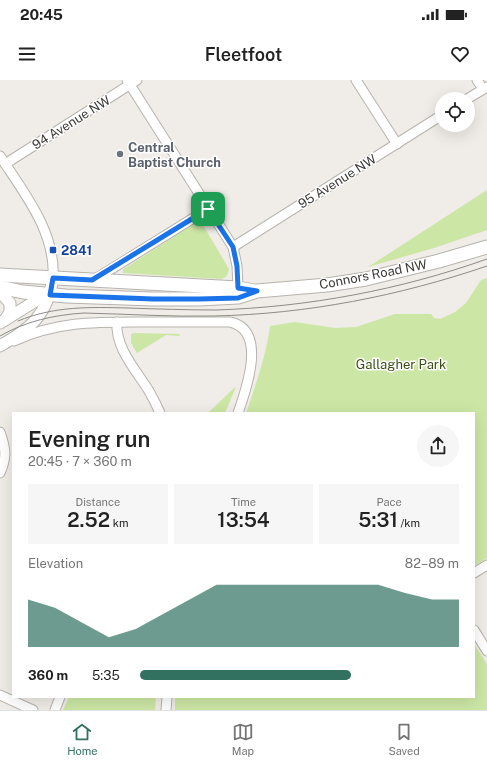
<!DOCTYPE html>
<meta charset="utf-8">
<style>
body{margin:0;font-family:"Public Sans",sans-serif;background:#f6f6f6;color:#222;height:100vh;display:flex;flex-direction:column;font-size:15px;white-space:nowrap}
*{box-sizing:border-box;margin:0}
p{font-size:13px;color:#767676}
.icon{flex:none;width:22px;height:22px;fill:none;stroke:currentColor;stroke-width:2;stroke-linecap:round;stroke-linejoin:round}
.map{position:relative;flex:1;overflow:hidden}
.sheet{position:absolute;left:12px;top:332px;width:463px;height:286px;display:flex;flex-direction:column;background:#fff;border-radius:0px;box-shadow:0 4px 16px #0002}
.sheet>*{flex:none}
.tools{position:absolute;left:435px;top:12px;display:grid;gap:8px}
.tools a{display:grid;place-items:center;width:40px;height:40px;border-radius:50%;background:#fff;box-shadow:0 4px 16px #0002;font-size:20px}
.pin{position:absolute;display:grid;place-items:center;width:34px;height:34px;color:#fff;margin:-17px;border-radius:8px;box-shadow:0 2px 6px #0006}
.round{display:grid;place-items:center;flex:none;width:42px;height:42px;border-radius:21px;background:#f6f6f6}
.headline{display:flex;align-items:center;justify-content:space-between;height:68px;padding:0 16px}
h1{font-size:22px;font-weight:600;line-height:30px}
.figures{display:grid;grid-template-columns:repeat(3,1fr);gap:6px;height:68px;padding:4px 16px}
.figures div{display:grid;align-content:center;border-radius:0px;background:#f6f6f6;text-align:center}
.figures b{font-size:20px;font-weight:600}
.figures small{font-size:11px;font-weight:400}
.figures p{font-size:11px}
.chart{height:112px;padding:8px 16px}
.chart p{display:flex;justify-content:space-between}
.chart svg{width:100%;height:72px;margin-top:4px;fill:#327160;opacity:.7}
ul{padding:0 16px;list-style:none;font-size:13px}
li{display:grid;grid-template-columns:64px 48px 1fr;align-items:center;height:30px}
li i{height:10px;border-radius:5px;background:#327160}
.status{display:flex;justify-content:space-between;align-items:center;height:28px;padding:0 20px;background:#fff;direction:ltr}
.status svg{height:11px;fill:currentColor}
header{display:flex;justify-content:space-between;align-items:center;height:52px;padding:0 16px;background:#fff;font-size:18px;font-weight:600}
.tabs{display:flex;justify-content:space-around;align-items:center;height:56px;border-top:1px solid #e0e0e0;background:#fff;font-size:11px;color:#767676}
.tabs a{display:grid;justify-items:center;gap:2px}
.tabs .selected{color:#327160}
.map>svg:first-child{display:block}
.green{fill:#cce7a5}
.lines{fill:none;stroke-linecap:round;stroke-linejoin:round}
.minor-casing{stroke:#b7b3ae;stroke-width:11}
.tertiary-casing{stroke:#b7b3ae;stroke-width:13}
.secondary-casing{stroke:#b7b3ae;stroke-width:15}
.minor{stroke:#fff;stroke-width:9}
.tertiary{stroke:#fff;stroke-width:11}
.secondary{stroke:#fff;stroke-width:13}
.tram{stroke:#8e8b88;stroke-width:1}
.route-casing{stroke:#fff;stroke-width:8}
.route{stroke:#1a73e8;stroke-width:5}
.worship-dot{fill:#6b7280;stroke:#fff;stroke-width:1.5}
.transit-dot{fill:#1a4fb4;stroke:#fff;stroke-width:1.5}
.labels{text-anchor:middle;stroke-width:3;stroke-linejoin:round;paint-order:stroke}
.street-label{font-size:13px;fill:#3d3c3a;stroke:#fff}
.worship-label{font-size:13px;font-weight:bold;fill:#5b616d;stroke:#fff;text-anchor:start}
.transit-label{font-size:13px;font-weight:bold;fill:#164399;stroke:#fff;text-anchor:start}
.park-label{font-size:13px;fill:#3a4e14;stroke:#fff}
</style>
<div class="status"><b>20:45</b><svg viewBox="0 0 49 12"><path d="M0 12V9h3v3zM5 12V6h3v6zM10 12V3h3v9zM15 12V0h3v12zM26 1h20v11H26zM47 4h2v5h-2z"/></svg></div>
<header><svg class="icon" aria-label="menu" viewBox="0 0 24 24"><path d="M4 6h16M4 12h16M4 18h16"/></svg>Fleetfoot<svg class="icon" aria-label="heart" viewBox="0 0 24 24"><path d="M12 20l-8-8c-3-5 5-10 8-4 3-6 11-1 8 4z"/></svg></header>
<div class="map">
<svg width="487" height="630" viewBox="0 0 487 630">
<rect width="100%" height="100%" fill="#f0ece7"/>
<g class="green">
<path d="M487,110V150L434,168L368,187Z"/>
<path d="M200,140L229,189C228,195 227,197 221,199L123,193V189L125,188Z"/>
<path d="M487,198V478L474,486V333H246C256,304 266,276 270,246L295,242L335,248L356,247L395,234H431L434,238L440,239L455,232L466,223L481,200Z"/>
<path d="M135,253L179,254L180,256L166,255L137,273L131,263V254Z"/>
<path d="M236,307L225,333H208L234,308Z"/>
<path d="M474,564L487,584V630H175V617H474Z"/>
<path d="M69,617H156L155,630H63Z"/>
</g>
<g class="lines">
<defs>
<g id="minor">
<path d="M127,0L233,167L237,186L238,208"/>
<path d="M356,0L397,64"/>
<path d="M477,0L483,9"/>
<path d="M467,19L487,7"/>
<path d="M0,76C24,113 56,152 53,198"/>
<path d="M5,84L137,0"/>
<path d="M233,167L442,35"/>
<path d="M92,201L208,129"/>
<path d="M117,242C115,268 136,290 149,311C153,318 157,326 160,333"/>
<path d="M14,261C58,241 96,242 144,242C172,242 201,242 230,242C268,250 246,310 238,333"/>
<path d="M0,352C6,369 7,377 0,393"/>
<path d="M474,493L487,485"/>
<path d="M474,550L487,571"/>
<path d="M0,615L33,630"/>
<path d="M55,630L60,617"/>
<path d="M166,630L167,617"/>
</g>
<g id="tertiary">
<path d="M0,212L10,223V232L5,240"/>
<path d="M0,243L37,220L50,215"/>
<path d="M0,266C31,248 47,236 53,198"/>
</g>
<g id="secondary">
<path d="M0,195L238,208L254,211"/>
<path d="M0,207L23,212L66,216L153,219H199L238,217L257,211L327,205L366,199L439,181L487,167"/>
</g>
</defs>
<use href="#minor" class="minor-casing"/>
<use href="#tertiary" class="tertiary-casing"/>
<use href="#secondary" class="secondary-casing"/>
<use href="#minor" class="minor"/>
<use href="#tertiary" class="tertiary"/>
<use href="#secondary" class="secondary"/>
<g class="tram">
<path d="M18,241C54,226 90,227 128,228C158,229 187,230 216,230C308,227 400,210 487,179"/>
<path d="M0,256C26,241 54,235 84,233C127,234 171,237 214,236C307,234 399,216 487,186"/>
</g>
</g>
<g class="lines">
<defs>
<path id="route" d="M208,129L233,167L237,186L238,208L257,211L238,218L199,219H153L50,215L53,198L92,200Z"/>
</defs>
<use href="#route" class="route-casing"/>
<use href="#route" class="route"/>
</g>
<circle class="worship-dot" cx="120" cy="74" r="4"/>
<rect class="transit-dot" x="49" y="166" width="8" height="8" rx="2"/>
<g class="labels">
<g class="street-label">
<text transform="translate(71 42) rotate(-32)" y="5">94 Avenue NW</text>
<text transform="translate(337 101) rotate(-32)" y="5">95 Avenue NW</text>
<text transform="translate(373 194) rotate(-11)" y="5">Connors Road NW</text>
</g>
<g class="worship-label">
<text x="128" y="72">Central<tspan x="128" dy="15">Baptist Church</tspan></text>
</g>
<g class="transit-label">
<text x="61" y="175">2841</text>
</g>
<g class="park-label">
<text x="401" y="289">Gallagher Park</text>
</g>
</g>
</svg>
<div class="tools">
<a><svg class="icon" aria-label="locate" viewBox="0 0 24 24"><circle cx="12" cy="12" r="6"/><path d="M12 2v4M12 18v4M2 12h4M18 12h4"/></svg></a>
</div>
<div class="pin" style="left:208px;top:129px;background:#1e9e55"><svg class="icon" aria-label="arrive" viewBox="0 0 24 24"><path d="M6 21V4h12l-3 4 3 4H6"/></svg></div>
<section class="sheet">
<div class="headline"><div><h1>Evening run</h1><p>20:45 · 7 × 360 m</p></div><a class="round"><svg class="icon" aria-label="share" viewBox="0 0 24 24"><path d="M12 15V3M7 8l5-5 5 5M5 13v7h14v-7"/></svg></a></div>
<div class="figures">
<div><p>Distance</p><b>2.52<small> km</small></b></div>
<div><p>Time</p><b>13:54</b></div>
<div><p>Pace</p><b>5:31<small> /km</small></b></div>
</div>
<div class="chart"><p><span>Elevation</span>82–89 m</p>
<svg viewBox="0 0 160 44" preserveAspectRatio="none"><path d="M0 44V15L10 20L20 29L30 38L40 33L50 24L60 15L70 6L80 6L90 6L100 6L110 6L120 6L130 6L140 11L150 15L160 15V44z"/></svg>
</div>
<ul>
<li><b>360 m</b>5:35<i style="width:66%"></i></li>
</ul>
</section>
</div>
<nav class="tabs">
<a class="selected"><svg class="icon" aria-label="home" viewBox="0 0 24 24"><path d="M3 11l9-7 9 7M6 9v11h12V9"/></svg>Home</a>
<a><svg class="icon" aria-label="map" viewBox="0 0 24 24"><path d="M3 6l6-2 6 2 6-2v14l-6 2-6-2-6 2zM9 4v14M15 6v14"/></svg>Map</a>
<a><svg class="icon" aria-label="saved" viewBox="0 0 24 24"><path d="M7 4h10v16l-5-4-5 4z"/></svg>Saved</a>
</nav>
